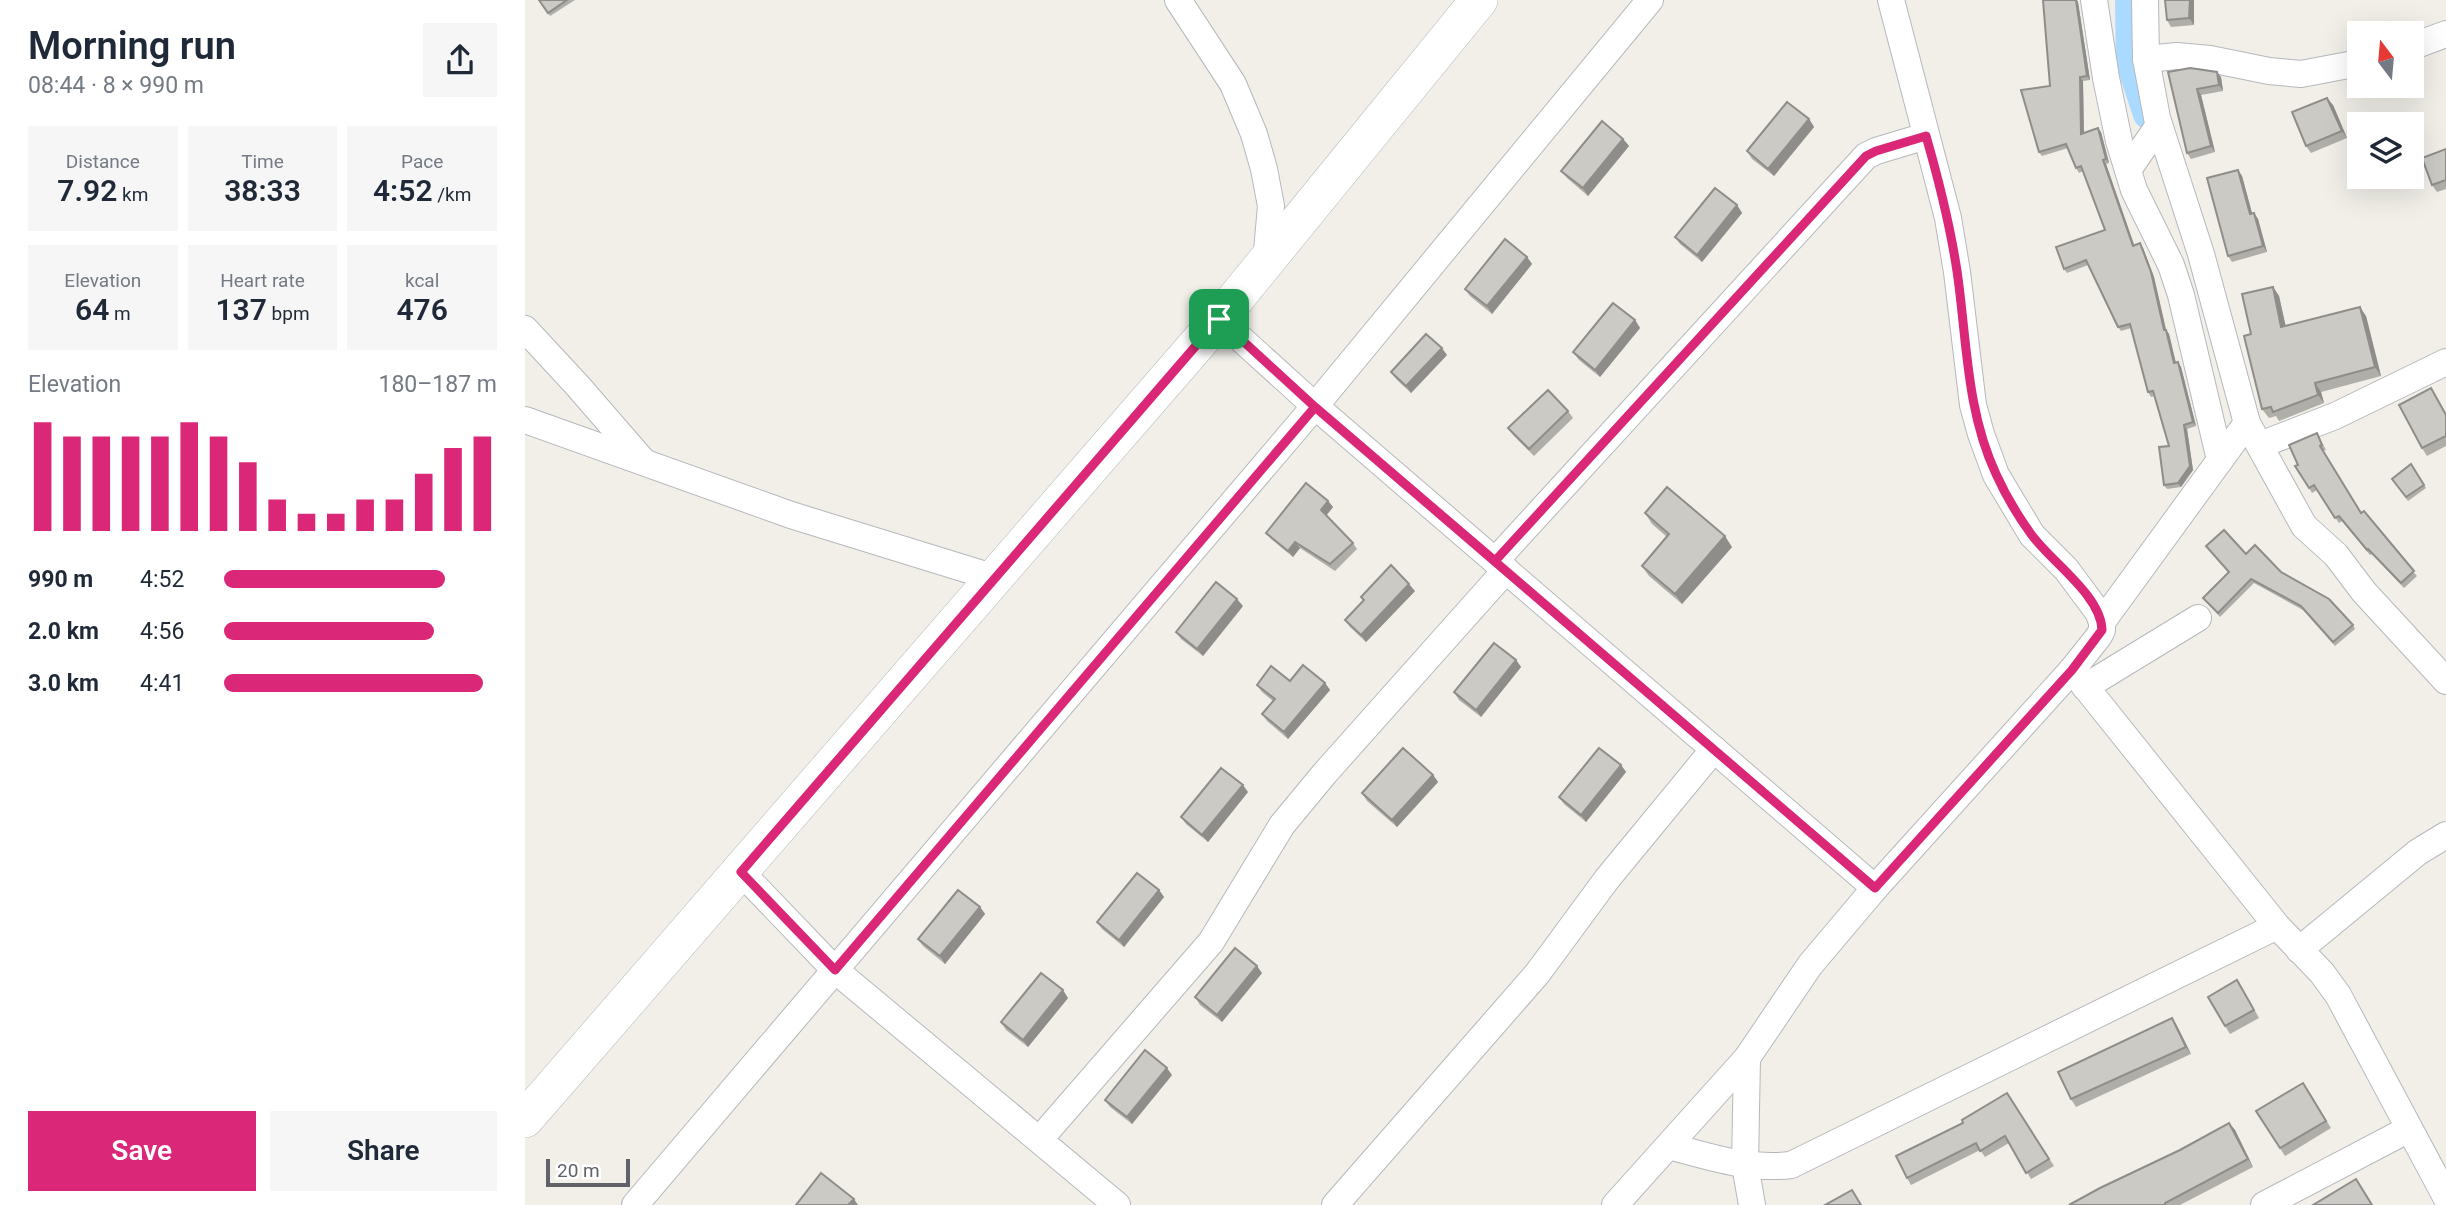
<!DOCTYPE html>
<meta charset="utf-8">
<style>
body{margin:0;font-family:Roboto,sans-serif;background:#f6f6f7;color:#1f2937;height:100vh;display:flex;flex-direction:column;font-size:26px;white-space:nowrap}
*{box-sizing:border-box;margin:0}
p{font-size:23px;color:#747a83}
.icon{flex:none;width:38px;height:38px;fill:none;stroke:currentColor;stroke-width:2;stroke-linecap:round;stroke-linejoin:round}
.map{position:relative;flex:1;overflow:hidden}
.panel{display:flex;flex-direction:column;background:#fff;width:525px}
.panel>*{flex:none}
.needle{width:46px;rotate:344deg}
.controls{position:absolute;left:1822px;top:21px;display:grid;gap:14px}
.controls a{display:grid;place-items:center;width:77px;height:77px;border-radius:0px;background:#fff;box-shadow:0 7px 28px #0002;font-size:35px}
.scale{position:absolute;left:21px;bottom:18px;width:84px;box-sizing:border-box;padding-left:7px;border:4px solid #5f6368;border-top:0;font-size:19px;line-height:24px;white-space:nowrap;color:#5f6368;-webkit-text-stroke:5px #fff;paint-order:stroke}
.pin{position:absolute;display:grid;place-items:center;width:60px;height:60px;color:#fff;margin:-30px;border-radius:14px;box-shadow:0 4px 10px #0006}
.round{display:grid;place-items:center;flex:none;width:74px;height:74px;border-radius:0px;background:#f6f6f7}
.summary{display:flex;align-items:center;justify-content:space-between;height:119px;padding:0 28px}
h1{font-size:38px;font-weight:600;line-height:52px}
.figures{display:grid;grid-template-columns:repeat(3,1fr);gap:10px;height:119px;padding:7px 28px}
.figures div{display:grid;align-content:center;border-radius:0px;background:#f6f6f7;text-align:center}
.figures b{font-size:30px;font-weight:600}
.figures small{font-size:19px;font-weight:400}
.figures p{font-size:19px}
.chart{height:196px;padding:14px 28px}
.chart p{display:flex;justify-content:space-between}
.chart svg{width:100%;height:126px;margin-top:7px;stroke:#db2777;stroke-width:6}
.cta{display:flex;gap:14px;margin-top:auto;padding:14px 28px}
.cta a{flex:1;height:80px;border-radius:0px;background:#db2777;color:#fff;font-size:28px;font-weight:600;line-height:80px;text-align:center}
.cta a+a{background:#f6f6f7;color:#1f2937}
ul{padding:0 28px;list-style:none;font-size:23px}
li{display:grid;grid-template-columns:112px 84px 1fr;align-items:center;height:52px}
li i{height:18px;border-radius:9px;background:#db2777}
main{display:flex;flex:1;min-height:0}
.map>svg:first-child{display:block}
.lines{fill:none;stroke-linecap:round;stroke-linejoin:round}
.canal{stroke:#aadaff;stroke-width:30}
.street-casing{stroke:#b5b8bc;stroke-width:28}
.secondary-casing{stroke:#b6babf;stroke-width:38}
.street{stroke:#fff;stroke-width:26}
.secondary{stroke:#fff;stroke-width:37}
.wall{fill:#afaea9}
.shaded-wall{fill:#8f8d8a}
.building{fill:#cccac5;stroke:#8f8d8a;stroke-width:2}
.route-casing{stroke:#fff;stroke-width:14}
.route{stroke:#db2777;stroke-width:9}
</style>
<main>
<section class="panel">
<div class="summary"><div><h1>Morning run</h1><p>08:44 · 8 × 990 m</p></div><a class="round"><svg class="icon" aria-label="share" viewBox="0 0 24 24"><path d="M12 15V3M7 8l5-5 5 5M5 13v7h14v-7"/></svg></a></div>
<div class="figures">
<div><p>Distance</p><b>7.92<small> km</small></b></div>
<div><p>Time</p><b>38:33</b></div>
<div><p>Pace</p><b>4:52<small> /km</small></b></div>
</div>
<div class="figures">
<div><p>Elevation</p><b>64<small> m</small></b></div>
<div><p>Heart rate</p><b>137<small> bpm</small></b></div>
<div><p>kcal</p><b>476</b></div>
</div>
<div class="chart"><p><span>Elevation</span>180–187 m</p>
<svg viewBox="0 0 160 44" preserveAspectRatio="none"><path d="M5 44V6M15 44V11M25 44V11M35 44V11M45 44V11M55 44V6M65 44V11M75 44V20M85 44V33M95 44V38M105 44V38M115 44V33M125 44V33M135 44V24M145 44V15M155 44V11"/></svg>
</div>
<ul>
<li><b>990 m</b>4:52<i style="width:81%"></i></li>
<li><b>2.0 km</b>4:56<i style="width:77%"></i></li>
<li><b>3.0 km</b>4:41<i style="width:95%"></i></li>
</ul>
<div class="cta"><a>Save</a><a>Share</a></div>
</section>
<div class="map">
<svg width="1921" height="1205" viewBox="0 0 1921 1205">
<rect width="100%" height="100%" fill="#f1efe8"/>
<g class="lines">
<path class="canal" d="M1605,0L1606,63L1623,114"/>
<defs>
<g id="street">
<path d="M653,0L708,84L729,134L739,169L746,206L741,262"/>
<path d="M1366,0L1423,218L1432,272L1448,405L1456,434L1471,475L1507,535L1541,569L1573,612L1577,622"/>
<path d="M1569,0L1581,78L1594,141L1609,190L1646,265L1656,295L1695,460"/>
<path d="M1620,0L1621,59L1632,118L1676,254L1722,423L1779,526L1811,555L1839,592L1921,681"/>
<path d="M1886,47L1921,34"/>
<path d="M1621,59L1652,56L1685,59L1744,71L1776,74L1834,63"/>
<path d="M1603,170L1634,125"/>
<path d="M694,319L790,406L1350,888"/>
<path d="M0,329L52,385L117,460"/>
<path d="M0,420L266,515L470,578"/>
<path d="M1735,445L1810,416L1921,362"/>
<path d="M970,561L1341,156L1351,151L1401,136"/>
<path d="M1547,670L1752,926L1797,973L1813,995L1921,1197"/>
<path d="M1560,687L1673,618"/>
<path d="M216,872L310,970L592,1205"/>
<path d="M1774,950L1893,852L1921,835"/>
<path d="M1222,1058L1220,1165L1227,1205"/>
<path d="M515,1139L686,942L757,825L800,773L981,570"/>
<path d="M1144,1146C1185,1157 1224,1170 1266,1165L1752,926"/>
<path d="M110,1205L790,406L1125,0"/>
<path d="M810,1205L1012,974L1082,879L1189,749"/>
<path d="M1090,1205L1222,1058L1285,965L1350,888L1547,670L1574,636L1577,630V622L1722,423"/>
<path d="M1739,1205L1884,1129"/>
</g>
<path id="secondary" d="M0,1119L694,319L954,0"/>
</defs>
<use href="#street" class="street-casing"/>
<use href="#secondary" class="secondary-casing"/>
<use href="#street" class="street"/>
<use href="#secondary" class="secondary"/>
</g>
<g class="wall">
<path d="M14,0H50L25,16Z"/>
<path d="M1518,0H1552L1553,2L1565,80L1558,81L1559,133L1576,132L1584,163L1581,164L1609,246L1618,248L1629,277L1641,330L1644,334L1651,363L1653,362L1656,367L1671,426L1662,429L1668,470L1656,487L1642,489L1639,485L1644,446L1629,396L1626,397L1623,392L1606,328L1596,331L1593,327L1563,265L1542,273L1539,269L1580,230L1558,171L1554,173L1551,168L1543,148L1517,156L1514,152L1525,86Z"/>
<path d="M1640,0H1669V25L1646,27L1642,20Z"/>
<path d="M1643,72H1692L1696,77L1698,91L1676,95L1690,152L1666,159L1662,153Z"/>
<path d="M1808,105L1822,138L1786,153L1781,146Z"/>
<path d="M1284,119L1289,127L1249,176L1227,159L1222,151Z"/>
<path d="M1098,139L1104,146L1063,196L1042,178L1036,171Z"/>
<path d="M1921,149V189L1912,192L1907,185Z"/>
<path d="M1713,170L1717,176L1727,214L1729,213L1733,219L1742,252L1707,262L1703,256Z"/>
<path d="M1212,205L1217,213L1177,262L1155,244L1150,237Z"/>
<path d="M1002,257L1007,264L967,314L945,296L940,289Z"/>
<path d="M1748,287L1754,296L1760,326L1841,316L1856,376L1796,392L1799,403L1754,421L1751,416L1744,418L1737,409L1726,334Z"/>
<path d="M1110,320L1115,328L1075,377L1054,360L1048,352Z"/>
<path d="M922,355L886,393L871,379L866,372Z"/>
<path d="M1906,388L1921,413V446L1902,456L1897,448Z"/>
<path d="M1043,411L1048,418L1009,456L988,435L983,428Z"/>
<path d="M1792,433L1801,450L1798,451L1836,513L1892,576L1879,588L1847,554L1845,555L1817,521L1814,523L1792,490L1787,493L1784,488L1773,465Z"/>
<path d="M1886,464L1901,488L1883,501L1867,479Z"/>
<path d="M803,501L808,507L801,515L828,543L832,549L810,571L775,548L768,557L746,539L741,533Z"/>
<path d="M1120,513L1207,547L1157,604L1124,576L1117,566L1142,537L1127,524Z"/>
<path d="M1681,546L1721,554L1756,572L1828,625L1830,629L1810,646L1778,610L1729,583L1695,617L1678,598L1704,572Z"/>
<path d="M890,591L841,642L825,627L820,620L838,601L836,597Z"/>
<path d="M718,606L678,656L656,639L651,632Z"/>
<path d="M991,660L996,667L956,717L934,700L929,692Z"/>
<path d="M765,681L800,683L805,690L763,739L742,721L737,714L748,701L737,692L732,685Z"/>
<path d="M1096,765L1101,772L1061,822L1039,804L1034,797Z"/>
<path d="M908,775L913,782L872,827L842,801L837,793Z"/>
<path d="M723,792L683,842L661,824L656,817Z"/>
<path d="M634,890L639,897L599,947L577,929L572,922Z"/>
<path d="M455,907L460,914L420,964L398,946L393,939Z"/>
<path d="M737,973L697,1022L675,1005L670,997Z"/>
<path d="M1717,988L1734,1018L1705,1034L1700,1026Z"/>
<path d="M543,998L503,1047L481,1030L476,1022Z"/>
<path d="M1647,1018L1652,1026L1666,1054L1551,1107L1546,1099Z"/>
<path d="M647,1075L607,1124L585,1107L580,1100Z"/>
<path d="M1783,1090L1806,1128L1760,1156L1731,1111Z"/>
<path d="M1482,1093L1529,1166L1506,1179L1484,1143L1460,1157L1455,1150L1386,1185L1382,1178L1438,1123Z"/>
<path d="M1704,1123L1710,1130L1728,1167L1655,1205H1544L1655,1150Z"/>
</g>
<g class="shaded-wall">
<path d="M1551,0L1553,2L1565,80L1562,76Z"/>
<path d="M1665,0H1669V25L1664,18Z"/>
<path d="M1692,72L1696,77L1698,91L1694,85Z"/>
<path d="M1555,77L1558,81L1559,139L1556,134Z"/>
<path d="M1672,89L1676,95L1690,152L1686,146Z"/>
<path d="M1802,98L1808,105L1822,138L1817,131Z"/>
<path d="M1284,119L1289,127L1249,176L1243,169Z"/>
<path d="M1573,128L1576,132L1584,163L1581,159Z"/>
<path d="M1098,139L1104,146L1063,196L1058,188Z"/>
<path d="M1578,160L1581,164L1611,250L1608,246Z"/>
<path d="M1713,170L1717,176L1729,220L1725,214Z"/>
<path d="M1212,205L1217,213L1177,262L1172,255Z"/>
<path d="M1729,213L1733,219L1742,252L1738,246Z"/>
<path d="M1615,243L1618,248L1629,277L1642,334L1639,330Z"/>
<path d="M1002,257L1007,264L967,314L962,306Z"/>
<path d="M1748,287L1754,296L1763,336L1756,327Z"/>
<path d="M1835,307L1841,316L1856,376L1850,367Z"/>
<path d="M1110,320L1115,328L1075,377L1070,370Z"/>
<path d="M1641,330L1644,334L1652,368L1649,363Z"/>
<path d="M917,348L922,355L886,393L881,386Z"/>
<path d="M1653,362L1656,367L1671,426L1668,422Z"/>
<path d="M1790,383L1796,392L1799,403L1793,395Z"/>
<path d="M1659,425L1662,429L1668,470L1656,487L1653,483Z"/>
<path d="M803,501L808,507L801,516L796,510Z"/>
<path d="M1200,536L1207,547L1157,604L1150,594Z"/>
<path d="M770,542L775,548L768,557L763,551Z"/>
<path d="M884,584L890,591L841,642L836,635Z"/>
<path d="M712,599L718,606L678,656L672,649Z"/>
<path d="M991,660L996,667L956,717L951,710Z"/>
<path d="M800,683L805,690L763,739L759,732Z"/>
<path d="M1096,765L1101,772L1061,822L1056,815Z"/>
<path d="M908,775L913,782L872,827L867,820Z"/>
<path d="M718,785L723,792L683,842L677,835Z"/>
<path d="M634,890L639,897L599,947L594,940Z"/>
<path d="M455,907L460,914L420,964L415,956Z"/>
<path d="M732,966L737,973L697,1022L692,1015Z"/>
<path d="M538,990L543,998L503,1047L498,1040Z"/>
<path d="M1647,1018L1652,1026L1666,1054L1661,1047Z"/>
<path d="M642,1068L647,1075L607,1124L602,1117Z"/>
<path d="M1704,1123L1710,1130L1728,1167L1723,1159Z"/>
<path d="M329,1199L333,1205H323Z"/>
</g>
<g class="building">
<path d="M14,0H42L23,13Z"/>
<path d="M1518,0H1551L1562,76L1555,77L1556,134L1573,128L1581,159L1578,160L1608,246L1615,243L1626,272L1639,330H1641L1649,363L1653,362L1668,422L1659,425L1665,466L1653,483L1639,485L1634,447L1644,446L1628,391L1623,392L1605,324L1593,327L1561,260L1539,269L1531,247L1580,230L1556,166L1551,168L1541,144L1514,152L1496,90L1525,86Z"/>
<path d="M1640,0H1665L1664,18L1642,20Z"/>
<path d="M1665,68L1692,72L1694,85L1672,89L1686,146L1662,153L1643,72Z"/>
<path d="M1802,98L1817,131L1781,146L1767,112Z"/>
<path d="M1262,102L1284,119L1243,169L1222,151Z"/>
<path d="M1077,121L1098,139L1058,188L1036,171Z"/>
<path d="M1921,149V180L1907,185L1897,158Z"/>
<path d="M1713,170L1725,214L1729,213L1738,246L1703,256L1682,178Z"/>
<path d="M1190,188L1212,205L1172,255L1150,237Z"/>
<path d="M980,239L1002,257L962,306L940,289Z"/>
<path d="M1748,287L1756,327L1835,307L1850,367L1790,383L1793,395L1748,412L1746,407L1737,409L1719,336L1726,334L1717,294Z"/>
<path d="M1088,303L1110,320L1070,370L1048,352Z"/>
<path d="M901,334L917,348L881,386L866,372Z"/>
<path d="M1906,388L1921,415V436L1897,448L1874,405Z"/>
<path d="M1023,390L1043,411L1004,449L983,428Z"/>
<path d="M1792,433L1797,445L1795,446L1836,513L1839,511L1889,571L1876,583L1843,549L1842,550L1814,516L1810,518L1789,485L1784,488L1770,466L1773,465L1764,445Z"/>
<path d="M1886,464L1899,485L1881,497L1867,479Z"/>
<path d="M781,483L803,501L796,510L828,543L805,564L770,542L763,551L741,533Z"/>
<path d="M1142,487L1200,536L1150,594L1117,566L1144,534L1120,513Z"/>
<path d="M1699,530L1721,554L1730,545L1756,572L1804,599L1828,625L1808,642L1776,606L1726,579L1693,613L1678,598L1704,572L1681,546Z"/>
<path d="M866,565L884,584L836,635L820,620L839,600L836,597Z"/>
<path d="M691,582L712,599L672,649L651,632Z"/>
<path d="M969,643L991,660L951,710L929,692Z"/>
<path d="M778,665L800,683L759,732L737,714L750,699L732,685L746,666L765,681Z"/>
<path d="M878,748L908,775L867,820L837,793Z"/>
<path d="M1074,748L1096,765L1056,815L1034,797Z"/>
<path d="M696,768L718,785L677,835L656,817Z"/>
<path d="M612,873L634,890L594,940L572,922Z"/>
<path d="M433,890L455,907L415,956L393,939Z"/>
<path d="M710,948L732,966L692,1015L670,997Z"/>
<path d="M516,973L538,990L498,1040L476,1022Z"/>
<path d="M1712,980L1729,1010L1700,1026L1683,997Z"/>
<path d="M1647,1018L1661,1047L1546,1099L1533,1072Z"/>
<path d="M620,1050L642,1068L602,1117L580,1100Z"/>
<path d="M1778,1083L1801,1121L1755,1148L1731,1111Z"/>
<path d="M1482,1093L1524,1159L1501,1173L1480,1136L1455,1151L1451,1143L1382,1178L1371,1156L1438,1123L1437,1120Z"/>
<path d="M1704,1123L1723,1159L1640,1203V1205H1544L1575,1188L1655,1150Z"/>
<path d="M296,1173L329,1199L323,1205H271Z"/>
<path d="M1831,1179L1847,1205H1788Z"/>
<path d="M1327,1190L1336,1205H1300Z"/>
</g>
<g class="lines">
<defs>
<path id="route" d="M694,319L216,872L310,970L790,407L1350,888L1547,670L1577,630C1576,595 1525,561 1506,534C1493,516 1480,494 1471,474C1441,410 1442,339 1432,271C1425,225 1414,181 1401,136L1351,151L1341,156L970,561L790,407L694,319"/>
</defs>
<use href="#route" class="route-casing"/>
<use href="#route" class="route"/>
</g>
</svg>
<div class="controls">
<a><svg class="needle" viewBox="-14 -14 28 28"><path d="M0-13l5 13h-10z" fill="#e53935"/><path d="M0 13l5-13h-10z" fill="#747a83"/></svg></a>
<a><svg class="icon" aria-label="layers" viewBox="0 0 24 24"><path d="M12 4l9 5-9 5-9-5zM3 14l9 5 9-5"/></svg></a>
</div>
<div class="scale">20 m</div>
<div class="pin" style="left:694px;top:319px;background:#1e9e55"><svg class="icon" aria-label="arrive" viewBox="0 0 24 24"><path d="M6 21V4h12l-3 4 3 4H6"/></svg></div>
</div>
</main>
